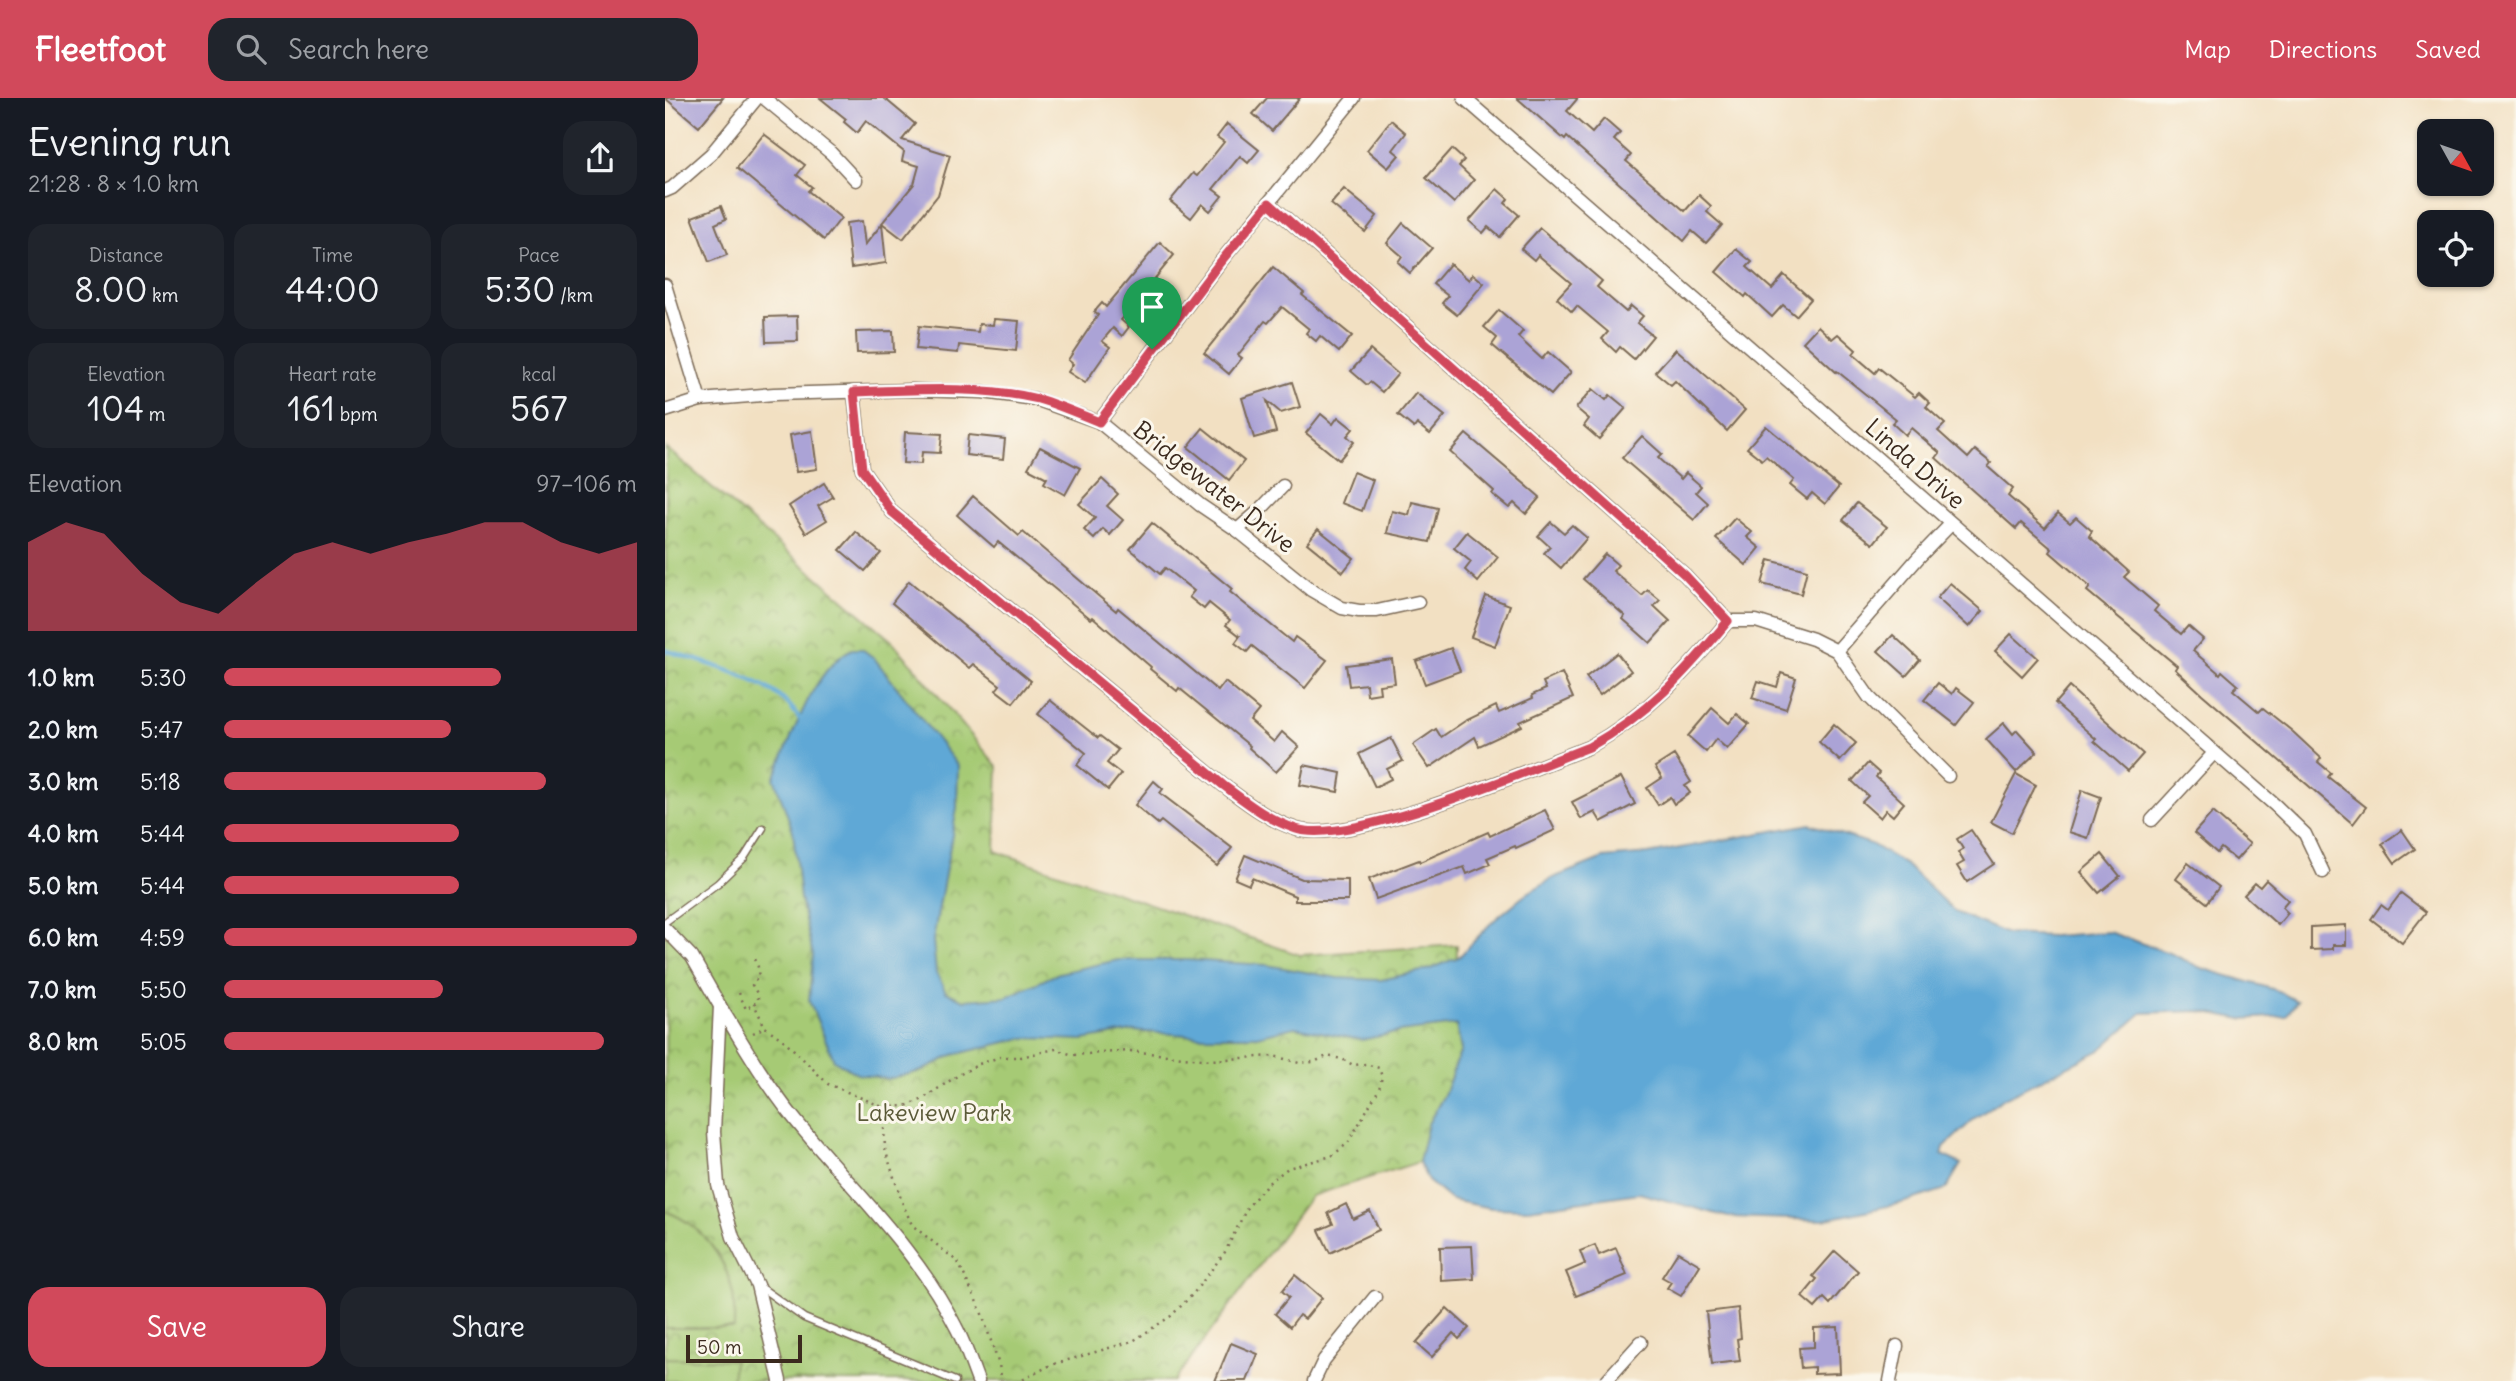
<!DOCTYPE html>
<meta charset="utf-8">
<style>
body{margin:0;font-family:Delius,sans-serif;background:#20242c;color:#f1f3f6;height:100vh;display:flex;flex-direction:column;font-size:26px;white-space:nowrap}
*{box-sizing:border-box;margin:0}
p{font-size:23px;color:#9ea1a6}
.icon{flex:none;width:38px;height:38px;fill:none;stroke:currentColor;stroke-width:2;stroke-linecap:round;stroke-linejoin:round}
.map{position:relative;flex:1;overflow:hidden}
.panel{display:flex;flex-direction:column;background:#171b24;width:665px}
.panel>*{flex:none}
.needle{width:46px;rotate:130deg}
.buttons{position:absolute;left:1752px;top:21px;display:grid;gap:14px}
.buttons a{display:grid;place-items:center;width:77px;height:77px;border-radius:14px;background:#171b24;box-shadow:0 2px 5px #0004;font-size:35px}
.scale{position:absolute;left:21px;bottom:18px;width:116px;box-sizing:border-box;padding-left:7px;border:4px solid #3b2a1e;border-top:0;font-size:19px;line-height:24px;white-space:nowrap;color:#3b2a1e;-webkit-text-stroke:5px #fbf7ec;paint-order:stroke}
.pin{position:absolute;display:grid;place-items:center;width:60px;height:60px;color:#fff;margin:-72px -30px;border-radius:50% 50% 50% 0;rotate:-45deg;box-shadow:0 0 7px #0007}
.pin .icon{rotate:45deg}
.round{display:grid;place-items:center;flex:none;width:74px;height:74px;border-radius:21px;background:#20242c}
.head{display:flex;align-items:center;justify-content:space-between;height:119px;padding:0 28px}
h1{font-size:38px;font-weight:600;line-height:52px}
.stats{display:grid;grid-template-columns:repeat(3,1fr);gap:10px;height:119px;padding:7px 28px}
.stats div{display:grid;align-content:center;border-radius:18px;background:#20242c;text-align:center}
.stats b{font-size:35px;font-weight:600}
.stats small{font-size:19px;font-weight:400}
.stats p{font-size:19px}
.chart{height:196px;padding:14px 28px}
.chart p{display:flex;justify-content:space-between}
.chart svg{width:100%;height:126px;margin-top:7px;fill:#d1495b;opacity:.7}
.cta{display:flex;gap:14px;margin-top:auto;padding:14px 28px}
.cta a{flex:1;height:80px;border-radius:21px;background:#d1495b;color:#fff;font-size:28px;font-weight:600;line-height:80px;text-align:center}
.cta a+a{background:#20242c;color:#f1f3f6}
ul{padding:0 28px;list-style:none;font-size:23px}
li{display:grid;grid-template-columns:112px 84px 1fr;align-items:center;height:52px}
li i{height:18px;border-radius:9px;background:#d1495b}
header{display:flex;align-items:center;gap:42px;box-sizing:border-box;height:98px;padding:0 35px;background:#d1495b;color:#fff}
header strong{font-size:33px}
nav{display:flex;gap:38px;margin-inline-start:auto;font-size:24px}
.search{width:490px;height:63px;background:#20242c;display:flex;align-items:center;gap:18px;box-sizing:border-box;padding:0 24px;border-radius:21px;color:#9ea1a6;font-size:26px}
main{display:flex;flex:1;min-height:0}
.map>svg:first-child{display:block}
.park{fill:url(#park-crowns);stroke:#707a49;stroke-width:2}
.garden{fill:#a6ca74;stroke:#707a49;stroke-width:2}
.water{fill:#5ea8d6;stroke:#4c697a;stroke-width:2}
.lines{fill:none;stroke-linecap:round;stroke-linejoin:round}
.stream{stroke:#5ea8d6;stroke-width:4.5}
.building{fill:#aba3d6}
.lane-casing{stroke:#7b6a57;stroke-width:9}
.street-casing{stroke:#7b6a57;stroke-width:15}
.path{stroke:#7b6a57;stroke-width:2.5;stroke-dasharray:2 5;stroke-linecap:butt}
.lane{stroke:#fff;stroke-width:6}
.street{stroke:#fff;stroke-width:12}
.route-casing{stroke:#fff;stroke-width:14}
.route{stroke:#d1495b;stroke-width:9}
.labels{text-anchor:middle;stroke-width:6;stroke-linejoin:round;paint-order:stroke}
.street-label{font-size:24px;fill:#3b2a1e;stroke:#fbf7ec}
.park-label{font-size:24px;fill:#5b5a38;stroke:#fbf7ec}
</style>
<header>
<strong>Fleetfoot</strong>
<div class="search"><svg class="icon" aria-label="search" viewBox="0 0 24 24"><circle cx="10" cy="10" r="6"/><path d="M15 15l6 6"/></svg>Search here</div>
<nav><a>Map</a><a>Directions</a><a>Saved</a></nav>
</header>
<main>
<section class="panel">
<div class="head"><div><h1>Evening run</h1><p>21:28 · 8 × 1.0 km</p></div><a class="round"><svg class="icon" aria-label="share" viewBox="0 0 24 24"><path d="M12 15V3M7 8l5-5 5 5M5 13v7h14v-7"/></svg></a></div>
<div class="stats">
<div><p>Distance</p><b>8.00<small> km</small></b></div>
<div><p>Time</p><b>44:00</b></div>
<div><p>Pace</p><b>5:30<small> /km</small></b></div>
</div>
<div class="stats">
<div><p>Elevation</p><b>104<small> m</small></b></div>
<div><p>Heart rate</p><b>161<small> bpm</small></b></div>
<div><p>kcal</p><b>567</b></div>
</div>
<div class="chart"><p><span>Elevation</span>97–106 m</p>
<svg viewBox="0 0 160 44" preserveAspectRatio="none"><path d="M0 44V13L10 6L20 10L30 24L40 34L50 38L60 27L70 17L80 13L90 17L100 13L110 10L120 6L130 6L140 13L150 17L160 13V44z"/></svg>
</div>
<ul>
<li><b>1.0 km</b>5:30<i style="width:67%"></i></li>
<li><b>2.0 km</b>5:47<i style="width:55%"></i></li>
<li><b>3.0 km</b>5:18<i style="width:78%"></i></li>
<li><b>4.0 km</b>5:44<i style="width:57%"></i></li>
<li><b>5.0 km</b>5:44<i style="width:57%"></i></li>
<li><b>6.0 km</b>4:59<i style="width:100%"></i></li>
<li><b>7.0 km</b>5:50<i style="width:53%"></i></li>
<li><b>8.0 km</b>5:05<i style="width:92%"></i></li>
</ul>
<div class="cta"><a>Save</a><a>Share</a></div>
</section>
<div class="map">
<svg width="1851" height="1283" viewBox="0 0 1851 1283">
<defs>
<pattern id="park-crowns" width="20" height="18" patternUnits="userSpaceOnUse" patternTransform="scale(1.75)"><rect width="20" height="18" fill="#a6ca74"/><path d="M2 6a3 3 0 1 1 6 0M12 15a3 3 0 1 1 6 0" fill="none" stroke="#88a45f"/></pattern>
</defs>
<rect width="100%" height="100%" fill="#fbf7ec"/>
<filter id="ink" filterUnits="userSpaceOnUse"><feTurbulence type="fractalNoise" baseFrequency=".0143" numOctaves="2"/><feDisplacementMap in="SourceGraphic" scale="14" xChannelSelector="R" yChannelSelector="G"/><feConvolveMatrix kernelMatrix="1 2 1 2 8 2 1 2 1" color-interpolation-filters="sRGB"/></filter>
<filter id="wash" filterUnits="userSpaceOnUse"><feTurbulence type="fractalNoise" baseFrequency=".00686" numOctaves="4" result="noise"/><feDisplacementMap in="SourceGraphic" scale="28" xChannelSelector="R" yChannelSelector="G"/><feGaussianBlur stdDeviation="1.57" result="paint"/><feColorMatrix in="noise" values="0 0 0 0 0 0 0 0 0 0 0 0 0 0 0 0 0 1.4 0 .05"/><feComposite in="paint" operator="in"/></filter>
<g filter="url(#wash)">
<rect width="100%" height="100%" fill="#f2e0c2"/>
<path class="park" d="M1,350L228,544L333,669L330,753L635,857L792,847L791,927L796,952L779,997L763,1026L754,1064L646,1098L509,1283H0Z"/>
<g class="garden">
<path d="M0,1113C36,1126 61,1159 68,1196C70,1207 69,1219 69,1230H0Z"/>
<path d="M0,1260L69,1262L67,1283H0Z"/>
</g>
<path class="water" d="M187,551H197L209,560L293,668L292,710L268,842L271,875L281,894L299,902L341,899L394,875L453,862H522L602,867L673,880L716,882L765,871L794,859L827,824L861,796L888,780L938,760L983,756L1145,726L1206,746L1241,767L1290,814L1342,836L1387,838L1444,834L1507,856L1536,870L1611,892L1632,903L1621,918L1577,921L1535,913L1477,915L1434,953L1341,999L1310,1020L1279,1049L1277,1057L1296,1066L1281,1091L1237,1105L1158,1122L1063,1119L974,1095L863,1111L826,1110L786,1102L763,1083L754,1064L763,1026L779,997L796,952L791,927L734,934L697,942L630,929L592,938H535L467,933L418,942L358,940L288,957L257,973L223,981L192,976L169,962L144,903L148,857L135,801L128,733L109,680C127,641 147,571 187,551Z"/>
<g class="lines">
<path class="stream" d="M0,552C34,563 96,579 121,604C127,609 131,616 135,621"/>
</g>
<g id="blocks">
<g class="building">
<path d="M0,0H58L34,29Z"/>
<path d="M155,0H219L250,26L237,42L285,57L273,97L238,141L217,125L249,86L254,68L237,63L239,54L201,23L192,35L179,24L181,21Z"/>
<path d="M602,0H635L607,33L588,16Z"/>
<path d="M852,0H913L902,13L927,35L939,21L955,35L949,42L966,57L961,63L1020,113L1034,97L1046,108L1042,114L1057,127L1041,145L1027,133L1019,143L902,39L900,42Z"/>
<path d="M726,22L741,35L728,52L734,57L723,70L702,52Z"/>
<path d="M562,26L594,52L583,65L575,58L548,91L557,98L545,113L537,106L526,120L505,103L528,75L532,78L559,44L552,39Z"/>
<path d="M99,36L140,67L132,77L147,89L143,93L176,120L159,142L72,70Z"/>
<path d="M787,51L799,62L794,68L809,82L789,105L761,80Z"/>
<path d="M679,91L712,118L700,134L666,106Z"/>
<path d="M832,91L843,101L840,105L854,117L835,139L823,129L818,135L804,123Z"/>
<path d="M56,108L61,121L50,126L62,157L44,164L27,119Z"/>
<path d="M197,123L200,147L217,126L221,165L186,170L181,125Z"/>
<path d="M738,125L767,150L745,175L733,164L737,158L722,145Z"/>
<path d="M875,130L937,183L932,189L961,214L966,208L978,218L972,225L988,238L969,261L955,249L951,254L937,241L943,234L912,208L907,214L892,200L906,185L873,157L869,162L856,151Z"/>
<path d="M495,144L509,157L456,222L464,229L457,238L448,230L437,243L445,249L420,285L403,274L408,266L403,262L433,217L429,214L437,205L441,209Z"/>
<path d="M1071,151L1087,164L1082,169L1107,191L1119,177L1146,201L1131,218L1118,207L1107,219L1082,196L1080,199L1051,174Z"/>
<path d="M785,166L804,182L808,176L819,185L792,217L777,205L783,198L768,186Z"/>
<path d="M608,169L639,195L637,197L687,238L674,254L655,238L651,243L641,235L644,231L617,209L603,225L600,223L573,257L577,260L564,276L539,255Z"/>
<path d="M834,212L858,233L853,239L877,261L883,254L906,274L886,297L827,247L832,240L819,229Z"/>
<path d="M132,218L133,243L101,244L100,219Z"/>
<path d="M329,221L354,223L351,253L294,247L293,255L251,251L254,228L313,234L314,226L328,227Z"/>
<path d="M1153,228L1167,241L1173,236L1191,252L1188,256L1210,275L1214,270L1250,299L1254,295L1265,305L1261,309L1280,326L1273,333L1303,360L1310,352L1326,365L1323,369L1348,391L1343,398L1380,430L1393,415L1405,425L1411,419L1427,433L1424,438L1464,474L1459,479L1493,508L1489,513L1516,536L1523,528L1538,541L1528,553L1555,576L1557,573L1573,587L1568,592L1594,614L1598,610L1627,633L1656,660L1653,664L1666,675L1663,679L1701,709L1688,726L1537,596L1510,571L1512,568L1422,493L1425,489L1385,454L1387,451L1356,425L1351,431L1271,360L1275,355L1246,330L1240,337L1227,325L1231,321L1172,273L1171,274L1138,244Z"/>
<path d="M228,233L229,254L192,255L191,234Z"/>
<path d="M1011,251L1080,312L1062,333L1010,283L1006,287L990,274Z"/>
<path d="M705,252L733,276L717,294L705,284L702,287L686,273Z"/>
<path d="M627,284L635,309L616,315L602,303L611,334L589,340L577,300Z"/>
<path d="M928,291L941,302L945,297L961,310L934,341L919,328L924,321L911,310Z"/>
<path d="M751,295L780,318L765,336L752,326L749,330L733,317Z"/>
<path d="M656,316L668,326L673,319L688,331L682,338L689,344L674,362L641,335Z"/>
<path d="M1101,328L1174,389L1160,406L1147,395L1142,401L1125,387L1129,382L1101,358L1097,362L1082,350Z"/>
<path d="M538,330L579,363L564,382L523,349Z"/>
<path d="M147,333L152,371L131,374L125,337Z"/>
<path d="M240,334L277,336L275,355L257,354L256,366L238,365Z"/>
<path d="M801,336L875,399L861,416L849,405L844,410L827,396L829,393L785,354Z"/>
<path d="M303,337L340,341L338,361L301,357Z"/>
<path d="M977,338L997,356L993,360L1016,381L1021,375L1036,388L1031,394L1043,405L1029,422L957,360Z"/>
<path d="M375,349L415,370L400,397L379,385L382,380L363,370Z"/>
<path d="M688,374L708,382L697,413L676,405Z"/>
<path d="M437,381L453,396L442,408L458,422L445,437L438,431L429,441L419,432L430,420L414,406Z"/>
<path d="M159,385L168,399L153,408L162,422L141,435L124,408Z"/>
<path d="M308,398L354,438L358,434L451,513L453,510L553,593L560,584L594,612L585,623L609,644L617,634L634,649L611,674L584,650L585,648L514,590L512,593L485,571L486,569L428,519L426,521L333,444L329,449L292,417Z"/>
<path d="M747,404L773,410L765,444L722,435L727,413L744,417Z"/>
<path d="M1192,405L1222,429L1208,446L1178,422Z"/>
<path d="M1070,420L1087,434L1082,439L1095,450L1081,467L1051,441Z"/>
<path d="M886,424L899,435L907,427L922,440L896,470L879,455L885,449L873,438Z"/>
<path d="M487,425L567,491L565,494L627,544L630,539L662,562L640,590L587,548L582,554L570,545L575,538L561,527L565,522L544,505L539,511L524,499L529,493L500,470L495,476L465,451Z"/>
<path d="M653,431L689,460L678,474L642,445Z"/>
<path d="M191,434L216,455L200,473L175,452Z"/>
<path d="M802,434L833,459L813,484L800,472L806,464L789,450Z"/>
<path d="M940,456L953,467L948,473L977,498L983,492L995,502L989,508L1005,523L985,545L958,521L960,518L918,481Z"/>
<path d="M1104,462L1142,472L1136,496L1097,486Z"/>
<path d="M244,483L366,583L348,605L331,592L335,587L308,566L304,570L227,505Z"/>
<path d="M1285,485L1318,513L1304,529L1272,500Z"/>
<path d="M821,498L845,507L830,548L806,539Z"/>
<path d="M1346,536L1373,560L1357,578L1330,553Z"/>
<path d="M1228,537L1255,562L1241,578L1213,553Z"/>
<path d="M786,550L795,573L760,586L751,563Z"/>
<path d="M952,555L966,573L935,597L921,579Z"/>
<path d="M727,561L730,585L714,587L715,595L702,597L701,586L684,588L681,567Z"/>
<path d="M897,575L908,600L855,624L857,628L814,648L810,639L764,670L748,647L771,631L776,639L800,623L831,608L834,615L868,600L867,597L881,591L878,584Z"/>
<path d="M1116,575L1131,580L1121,611L1087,600L1093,583L1112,589Z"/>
<path d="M1273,585L1287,596L1291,590L1309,604L1291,627L1259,602Z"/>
<path d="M1404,589L1478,656L1463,673L1429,643L1431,641L1390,605Z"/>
<path d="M385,602L433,640L435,638L453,652L442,665L456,676L443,692L412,667L421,655L373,616Z"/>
<path d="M1047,610L1064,625L1072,616L1084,626L1062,651L1051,641L1041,654L1023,638Z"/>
<path d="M1339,625L1348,636L1352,632L1372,654L1351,674L1321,641Z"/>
<path d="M1169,626L1191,645L1175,663L1154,644Z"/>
<path d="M726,640L738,663L722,671L726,681L710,689L694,656Z"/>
<path d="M1009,657L1026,684L1020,688L1025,695L1009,706L1005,699L993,707L982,690L997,680L990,669Z"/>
<path d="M1203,665L1214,675L1211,679L1239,705L1228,718L1221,712L1215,720L1197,704L1203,698L1187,683Z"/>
<path d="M639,667L676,675L673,694L635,687Z"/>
<path d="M1351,676L1371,687L1347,735L1326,724Z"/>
<path d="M956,679L970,706L936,724L930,714L916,721L907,704Z"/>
<path d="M489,683L498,691L495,695L567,750L552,768L496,723L493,726L470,707Z"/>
<path d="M1417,692L1436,699L1423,740L1404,734Z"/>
<path d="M880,712L890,732L851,750L850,748L822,760L825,766L802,776L799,769L711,801L704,781L754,762L755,764L823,734L825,738Z"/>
<path d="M1548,714L1585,746L1571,762L1556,750L1552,755L1529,735Z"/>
<path d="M1306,732L1329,766L1302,784L1292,768L1299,764L1293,754L1298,751L1292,741Z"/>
<path d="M1737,732L1750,751L1730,765L1717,746Z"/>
<path d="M1437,756L1455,778L1434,795L1416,774Z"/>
<path d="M580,757L637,781L683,782V803H630V798L587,780L584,787L570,781Z"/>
<path d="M1523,765L1554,789L1542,805L1511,781Z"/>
<path d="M1601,782L1623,802L1617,809L1623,815L1613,827L1579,797L1590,785L1595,789Z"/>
<path d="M1736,795L1761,814L1737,845L1706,821L1716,807L1723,812Z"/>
<path d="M1681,827V847H1668V851L1646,852V829Z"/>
<path d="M681,1106L688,1121L705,1113L714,1132L665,1155L654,1132L668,1126L663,1115Z"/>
<path d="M930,1147L934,1157L951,1150L962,1177L911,1198L901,1174L920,1166L915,1153Z"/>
<path d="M807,1148L809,1181L776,1183L775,1149Z"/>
<path d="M1170,1153L1193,1173L1165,1206L1159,1200L1150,1210L1137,1199L1152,1181L1148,1178Z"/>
<path d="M1013,1154L1035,1167L1016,1198L1002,1190L1006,1184L997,1179Z"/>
<path d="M630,1177L657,1200L640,1221L634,1217L625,1229L610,1216L624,1199L617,1193Z"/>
<path d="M782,1210L804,1230L794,1241L788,1235L767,1259L751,1245Z"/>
<path d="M1073,1210L1076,1240L1072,1241L1075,1263L1047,1266L1041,1214Z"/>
<path d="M1173,1229L1175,1275L1149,1276V1269L1136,1270L1134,1250L1149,1249V1230Z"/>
<path d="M566,1245L593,1256L582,1283H550Z"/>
</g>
</g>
</g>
<g filter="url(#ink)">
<use href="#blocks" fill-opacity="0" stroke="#7b6a57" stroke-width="2"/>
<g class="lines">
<defs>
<g id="lane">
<path d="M0,824L53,785L79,760L98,730"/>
<path d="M94,1188L139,1220L290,1283"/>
</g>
<g id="street">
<path d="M99,0L166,55L191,82"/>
<path d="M799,0L1611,708L1640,736L1658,774"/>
<path d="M0,93L7,90L46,56L92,0"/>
<path d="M604,105L1020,477L1063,523"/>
<path d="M0,187L35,302"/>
<path d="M189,294L197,371L227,414L558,687C581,704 603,722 631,731C687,748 864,672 924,649C983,616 1020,575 1063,523H1091L1148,541L1172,553"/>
<path d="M0,313L35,302L109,296L247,292L318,294L370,301L434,324L535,407L572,432L646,492L677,510L694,513H712L753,504"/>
<path d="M434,324L553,167L689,0"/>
<path d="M572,432L594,413L618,388"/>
<path d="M1172,553L1253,460L1286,426"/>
<path d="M1172,553L1204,599L1283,678"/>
<path d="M1487,722L1549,655"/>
<path d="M0,831L27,859L55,908"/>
<path d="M115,1283L92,1187L68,1139L53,1087L49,1034L55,908C78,946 100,984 128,1019C183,1088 251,1149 291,1229C300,1246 306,1265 313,1283"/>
<path d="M649,1283L659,1262L710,1199"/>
<path d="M941,1283L976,1244"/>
<path d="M1225,1283L1232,1248"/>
</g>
</defs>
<use href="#lane" class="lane-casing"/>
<use href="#street" class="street-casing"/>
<g class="path">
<path d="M90,861C95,871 95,879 87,887L93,897V903L89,906L100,929L121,944L163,986L218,1009L241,1008L256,1002L292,978L314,966L335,959H356L390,951L408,957L465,953L546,962L609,958L634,965L649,964L662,958L677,961L688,967L701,966L714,970L717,979L714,991L683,1045L667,1058L623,1070L601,1087L582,1110L560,1154L528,1196L506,1218L468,1243L386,1267L355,1283"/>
<path d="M74,895L81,911L89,906"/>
<path d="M88,935L100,929"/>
<path d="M218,1009L220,1051L237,1104L247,1127L293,1164L316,1213L334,1267L337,1283"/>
</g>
<use href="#lane" class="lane"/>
<use href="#street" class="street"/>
</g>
</g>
<g class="lines" filter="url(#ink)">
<defs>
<path id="route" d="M604,105L1020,477L1063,523C1021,574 982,617 924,649C864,672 687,748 631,731C603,722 581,704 558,687L227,414L197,371L189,294C245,292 318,287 373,301C394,307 414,316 434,324L553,167Z"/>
</defs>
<use href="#route" class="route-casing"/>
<use href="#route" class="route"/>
</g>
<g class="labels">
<g class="street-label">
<text transform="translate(1250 366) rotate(41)" y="8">Linda Drive</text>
<text transform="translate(549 389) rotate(38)" y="8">Bridgewater Drive</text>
</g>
<g class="park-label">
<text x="269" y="1023">Lakeview Park</text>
</g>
</g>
</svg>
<div class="buttons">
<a><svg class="needle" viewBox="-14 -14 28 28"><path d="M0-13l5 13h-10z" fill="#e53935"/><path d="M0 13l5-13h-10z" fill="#9ea1a6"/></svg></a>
<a><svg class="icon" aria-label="locate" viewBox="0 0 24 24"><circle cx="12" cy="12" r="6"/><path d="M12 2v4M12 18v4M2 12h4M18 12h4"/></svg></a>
</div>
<div class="scale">50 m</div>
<div class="pin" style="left:487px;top:251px;background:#1e9e55"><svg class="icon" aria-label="arrive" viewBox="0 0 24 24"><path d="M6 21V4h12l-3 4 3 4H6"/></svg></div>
</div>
</main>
